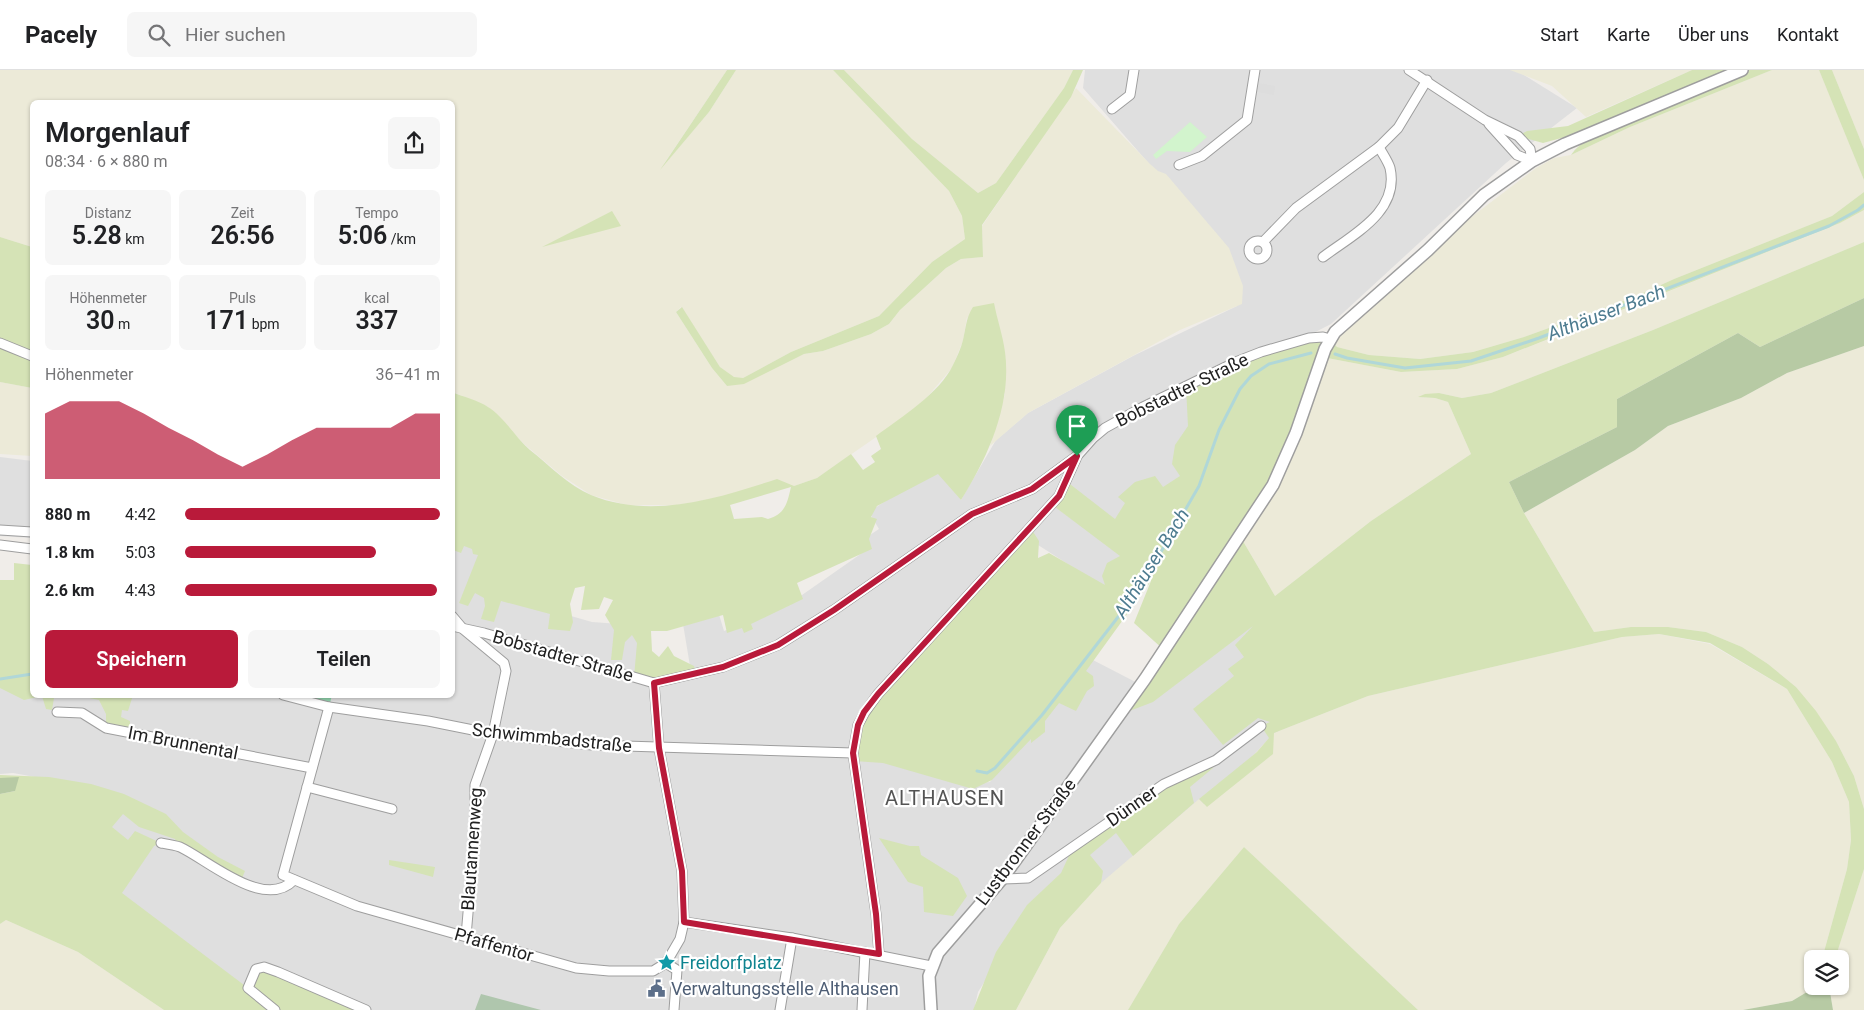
<!DOCTYPE html>
<html lang="de">
<meta charset="utf-8">
<style>
body{margin:0;font-family:Roboto,sans-serif;background:#f6f6f6;color:#202124;height:100vh;display:flex;flex-direction:column;font-size:19px;white-space:nowrap}
*{box-sizing:border-box;margin:0}
p{font-size:16px;color:#757577}
.icon{flex:none;width:28px;height:28px;fill:none;stroke:currentColor;stroke-width:2;stroke-linecap:round;stroke-linejoin:round}
.map{position:relative;flex:1;overflow:hidden}
.panel{position:absolute;left:30px;top:30px;width:425px;height:598px;display:flex;flex-direction:column;background:#fff;border-radius:8px;box-shadow:0 1px 4px #0004}
.panel>*{flex:none}
.controls{position:absolute;left:1804px;top:880px;display:grid;gap:10px}
.controls a{display:grid;place-items:center;width:45px;height:45px;border-radius:8px;background:#fff;box-shadow:0 1px 4px #0004;font-size:25px}
.pin{position:absolute;display:grid;place-items:center;width:42px;height:42px;color:#fff;margin:-51px -21px;border-radius:50% 50% 50% 0;rotate:-45deg;box-shadow:0 0 5px #0007}
.pin .icon{rotate:45deg}
.round{display:grid;place-items:center;flex:none;width:52px;height:52px;border-radius:8px;background:#f6f6f6}
.headline{display:flex;align-items:center;justify-content:space-between;height:85px;padding:0 15px}
h1{font-size:28px;font-weight:600;line-height:38px}
.metrics{display:grid;grid-template-columns:repeat(3,1fr);gap:8px;height:85px;padding:5px 15px}
.metrics div{display:grid;align-content:center;border-radius:8px;background:#f6f6f6;text-align:center}
.metrics b{font-size:25px;font-weight:600}
.metrics small{font-size:14px;font-weight:400}
.metrics p{font-size:14px}
.chart{height:140px;padding:10px 15px}
.chart p{display:flex;justify-content:space-between}
.chart svg{width:100%;height:90px;margin-top:5px;fill:#b91a3a;opacity:.7}
.action{display:flex;gap:10px;margin-top:auto;padding:10px 15px}
.action a{flex:1;height:58px;border-radius:8px;background:#b91a3a;color:#fff;font-size:20px;font-weight:600;line-height:58px;text-align:center}
.action a+a{background:#f6f6f6;color:#202124}
ul{padding:0 15px;list-style:none;font-size:16px}
li{display:grid;grid-template-columns:80px 60px 1fr;align-items:center;height:38px}
li i{height:12px;border-radius:6px;background:#b91a3a}
header{display:flex;align-items:center;gap:30px;box-sizing:border-box;height:70px;padding:0 25px;background:#fff;border-bottom:1px solid #e0e0e0}
header strong{font-size:24px}
nav{display:flex;gap:28px;margin-inline-start:auto;font-size:18px}
.search{width:350px;height:45px;background:#f6f6f6;display:flex;align-items:center;gap:12px;box-sizing:border-box;padding:0 18px;border-radius:8px;color:#757577;font-size:19px}
.map>svg:first-child{display:block}
.residential{fill:#dfdfdf}
.farmland{fill:#ecead8}
.grass{fill:#d5e3b6;fill-rule:evenodd}
.forest{fill:#b7caa4}
.cemetery{fill:#afc6ad}
.park{fill:#d2f4cd}
.pitch{fill:#92d5ae}
.parking{fill:#ddd}
.lines{fill:none;stroke-linecap:round;stroke-linejoin:round}
.stream{stroke:#b0d7d8;stroke-width:3}
.minor-casing{stroke:#9e9e9e;stroke-width:11}
.tertiary-casing{stroke:#9e9e9e;stroke-width:14}
.minor{stroke:#fff;stroke-width:9}
.tertiary{stroke:#fff;stroke-width:11}
.route-casing{stroke:#fff;stroke-width:10}
.route{stroke:#b91a3a;stroke-width:6}
.labels{text-anchor:middle;stroke-width:4.5;stroke-linejoin:round;paint-order:stroke}
.street-label{font-size:18px;fill:#212121;stroke:#fff}
.culture-label{font-size:18px;fill:#0d838f;stroke:#fff;text-anchor:start}
.service-label{font-size:18px;fill:#4e5e75;stroke:#fff;text-anchor:start}
.water-label{font-size:19px;font-style:italic;fill:#4e7c90;stroke:#fff}
.quarter-label{font-size:20px;letter-spacing:1px;fill:#545454;stroke:#fff}
</style>
<header>
<strong>Pacely</strong>
<div class="search"><svg class="icon" aria-label="search" viewBox="0 0 24 24"><circle cx="10" cy="10" r="6"/><path d="M15 15l6 6"/></svg>Hier suchen</div>
<nav><a>Start</a><a>Karte</a><a>Über uns</a><a>Kontakt</a></nav>
</header>
<div class="map">
<svg width="1864" height="940" viewBox="0 0 1864 940">
<rect width="100%" height="100%" fill="#f0ede9"/>
<g class="residential">
<path d="M1085,0H1516L1577,38L1506,93L1331,254L1241,300L1121,528L1024,466L851,683L960,714L990,712L1089,588L1153,621L1298,520L1276,677L1110,808L1101,813L1084,796L1027,845L978,922L974,940H271L86,802L107,720L13,703L0,704V616L32,625H452L453,470L497,482L484,521L592,552L648,556L644,600L691,602L682,548L717,538L724,561L767,545L802,525L865,481L861,471L879,459L869,442L938,396L961,430L996,370L1028,343L1133,286L1237,236L1234,224L1205,158L1083,18Z"/>
<path d="M0,387L32,391V468L0,466Z"/>
</g>
<g class="farmland">
<path d="M0,0H727L663,95L709,42L736,0H833L949,121L962,146L965,169L932,192L879,246L791,282L743,308H734L720,297L681,237L676,242L712,298L727,316L804,284L823,281L871,264L889,254L900,240L946,198L961,189L983,187L982,156L1076,18L1150,94L1158,101L1166,104L1229,178L1243,216L1242,234L1180,260L1028,343L990,376L1005,324L967,247L963,271L952,298L928,326L908,345L817,408L794,416L677,435H627L591,425L562,406L524,374L488,337L453,322L452,32H32V177L0,167Z"/>
<path d="M844,0H1073L1064,18L996,113L978,123L912,69Z"/>
<path d="M1510,0H1692L1586,47L1552,16Z"/>
<path d="M1772,0H1819L1844,58L1864,110V122L1832,146L1674,209L1632,228L1524,267L1473,282L1420,289L1369,285L1337,277L1330,269L1428,180L1536,98L1554,88L1571,85L1630,57Z"/>
<path d="M1832,0H1864V79L1854,55Z"/>
<path d="M1864,140V172L1653,260L1491,323L1462,328L1439,323L1419,327L1435,328L1448,332L1471,384L1371,451L1275,526L1240,466L1322,287L1401,302L1457,299L1503,287L1562,264L1840,153Z"/>
<path d="M1864,276V739L1854,706L1836,671L1796,617L1768,594L1742,577L1706,562L1668,557H1631L1594,562L1524,443L1635,380L1668,356L1741,328L1787,303Z"/>
<path d="M0,312L32,318V386L0,384Z"/>
<path d="M1659,564L1710,574L1787,619L1832,692L1849,732L1851,770L1847,799L1822,889H1812V920L1792,931L1743,940H1418L1244,777L1179,854L1128,940H1016L1060,858L1101,813L1199,729L1206,736L1274,663L1368,626L1622,567Z"/>
<path d="M1864,799V940H1833L1829,916H1840V889H1835Z"/>
<path d="M6,850L78,882L164,940H0V854Z"/>
</g>
<g class="grass">
<path d="M727,0H736L709,42L660,100Z"/>
<path d="M833,0H844L912,69L978,123L996,113L1064,18L1073,0H1083L1071,27L982,155L983,187L961,189L946,198L900,240L889,254L871,264L823,281L804,284L744,314L727,316L712,298L676,242L682,237L720,297L734,307L743,308L791,282L879,246L932,192L965,169L962,146L949,121Z"/>
<path d="M1692,0H1772L1630,57L1571,85C1580,71 1599,64 1613,54L1543,73L1518,66L1527,61L1568,56Z"/>
<path d="M1819,0H1832L1864,79V110Z"/>
<path d="M1864,122V140L1840,153L1503,287L1457,299L1401,302L1322,287L1296,363L1240,466L1275,526L1371,451L1471,384L1448,332L1435,328L1418,327L1425,324L1439,323L1462,328L1491,323L1653,260L1864,172V228L1760,277L1738,263L1617,329V357L1509,412L1524,443L1594,562L1631,557H1668L1706,562L1742,577L1768,594L1796,617L1816,641L1836,671L1854,706L1864,739V799L1835,889H1822L1847,799L1851,770L1849,732L1832,692L1787,619L1710,573L1659,564L1622,567L1368,626L1274,663L1273,684L1207,737L1199,729L1257,682L1269,668L1261,656L1270,652L1258,648L1223,675L1193,639L1234,606L1228,599L1244,587L1235,575L1253,556L1153,632L1119,645L1164,580L1134,553L1151,511L1086,601L1093,606L1094,616L1087,621L1076,641L1059,633L1045,651V662L1031,673V669L992,710L973,719L883,693L854,691L865,642L1030,457L1039,471L1038,488L1049,483L1105,515L1102,506L1107,493L1120,486L1051,434L1066,411L1115,449L1125,433L1118,427L1135,412L1155,406L1163,417L1180,406L1172,394L1175,375L1188,356L1186,317L1285,275L1330,269L1337,277L1369,285L1420,289L1473,282L1524,267L1632,228L1674,209L1832,146Z"/>
<path d="M612,141L621,156L542,177Z"/>
<path d="M0,167L32,177V318L0,312Z"/>
<path d="M994,233C997,249 1003,266 1005,282C1012,334 988,387 961,430L938,404L877,436L871,447L877,449L869,469L872,479L797,513L803,529L751,554L753,559L744,563L742,558L727,563L723,545L667,561H651L652,581L659,587L668,576L674,586L694,596L697,603L654,613L634,607L637,573L632,565L625,572L622,590H611L614,560L605,545L613,530L604,527L599,539L581,540L585,516L575,518L570,534L573,552L570,561L548,559L550,544L501,531L494,552L481,549L485,536L484,528L475,523L468,536L459,533L478,485L473,484L472,479L464,476L461,483L453,480L452,322C463,327 478,330 488,337C504,347 515,367 530,380C549,395 569,416 591,425C652,450 718,428 777,409L794,416L817,408L851,384L863,400L875,392L871,386L881,379L876,366C900,348 940,323 953,295C957,287 961,278 963,270C966,257 966,248 973,237ZM791,417C787,434 785,444 768,449L762,447L734,449L730,435Z"/>
<path d="M14,493L32,495V625H75L54,628L52,640L46,639L42,626L24,630L0,618V510H14Z"/>
<path d="M75,625H133L128,641L122,640L121,647L130,651V663L106,658V644L99,630Z"/>
<path d="M1216,690L1213,698L1190,717L1194,733L1133,786L1116,763L1090,785L1103,801L1101,813L1060,858L1016,940H973L996,882L1027,835L1061,803L1073,777L1164,714Z"/>
<path d="M0,705L49,707L91,714L124,724L166,744L183,762L218,787L245,801L240,813L178,776L175,769L139,757L123,744L112,757L128,770L135,761L161,773L154,776L122,823L248,918L256,899L264,897L366,940H164L78,882L6,850L0,854V724L15,721L0,708Z"/>
<path d="M879,768L910,776H919L921,785L958,808L967,826L953,846L924,842L923,817L908,812Z"/>
<path d="M1244,777L1418,940H1128L1179,854Z"/>
<path d="M389,790L435,797L433,807L389,795Z"/>
</g>
<g class="forest">
<path d="M1864,228V276L1787,303L1741,328L1668,356L1635,380L1524,443L1509,412L1617,357V329L1738,263L1760,277Z"/>
<path d="M19,707L15,721L0,724V708Z"/>
<path d="M1817,916H1829L1833,940H1743L1792,931Z"/>
</g>
<path class="cemetery" d="M481,924L541,940H475Z"/>
<path class="park" d="M1190,52L1207,67L1190,82L1167,81L1156,89L1153,85Z"/>
<path class="pitch" d="M299,625H332L330,633Z"/>
<path class="parking" d="M1258,13L1275,16L1274,25L1257,22Z"/>
<g class="lines">
<g class="stream">
<path d="M1335,284L1347,288L1405,298L1471,291L1539,268L1829,156L1858,140L1864,135"/>
<path d="M0,609L32,604"/>
<path d="M977,701L987,703L995,698L1042,645L1139,520L1199,416L1219,360L1240,319L1251,306L1269,294L1311,283"/>
</g>
<defs>
<g id="minor">
<path d="M1409,0L1485,50L1518,66L1530,79L1532,91"/>
<path d="M1112,39L1130,25L1134,0"/>
<path d="M1489,54L1517,85L1532,91"/>
<path d="M1179,95L1202,86L1247,50L1255,0"/>
<circle cx="1258" cy="180" r="9"/>
<path d="M1263,172L1296,138L1379,77L1398,58L1427,10"/>
<path d="M1323,187C1352,165 1400,142 1390,98C1388,91 1382,83 1379,77"/>
<path d="M0,273L32,286"/>
<path d="M0,460L32,462"/>
<path d="M0,475L32,479"/>
<path d="M452,546L463,559L504,593L506,601L493,664L475,715V762L466,866"/>
<path d="M452,556L484,563L654,613L723,597L778,575L834,540L972,444L1032,419L1077,386L1093,368L1105,358L1143,337L1238,291L1261,282L1309,268L1323,267L1330,269"/>
<path d="M283,625L329,637L428,651L493,664L592,675L853,683"/>
<path d="M329,637L283,805L357,836L576,898L609,901H653L666,893L680,869L684,852L682,801L659,678L654,613"/>
<path d="M57,642L82,643L106,658L312,698"/>
<path d="M307,717L392,739"/>
<path d="M161,773C167,774 174,775 180,777C208,790 264,841 294,810"/>
<path d="M1002,809L1028,808L1164,714L1216,690L1261,656"/>
<path d="M684,852L792,868L931,896"/>
<path d="M879,884L876,844L853,683L858,655L865,642L878,624L1059,426L1076,389"/>
<path d="M666,893L677,900L674,940"/>
<path d="M275,940L248,918L256,899L264,897L278,902L366,940"/>
<path d="M780,940L792,868"/>
<path d="M862,940L865,882"/>
</g>
<path id="tertiary" d="M931,940L929,906L938,883L1002,809L1145,609L1273,415L1296,363L1325,279L1335,262L1428,180L1484,125L1532,91L1565,74L1742,0"/>
</defs>
<use href="#minor" class="minor-casing"/>
<use href="#tertiary" class="tertiary-casing"/>
<use href="#minor" class="minor"/>
<use href="#tertiary" class="tertiary"/>
</g>
<g class="lines">
<defs>
<path id="route" d="M1077,386L1059,426L878,624L864,642L858,655L853,683L876,844L879,884L684,852L682,801L659,678L654,613L723,597L778,575L834,540L972,444L1032,419Z"/>
</defs>
<use href="#route" class="route-casing"/>
<use href="#route" class="route"/>
</g>
<defs>
<symbol id="sight-bare" viewBox="-9 -9 18 18"><path d="M0-6L1.8-2.2L6-1.7L2.9 1.2L3.7 5.4L0 3.3L-3.7 5.4L-2.9 1.2L-6-1.7L-1.8-2.2Z" fill="#0f9aa8" stroke="#fff" stroke-width="2.5" paint-order="stroke"/></symbol>
<symbol id="civic-bare" viewBox="-9 -9 18 18"><path d="M-.6-6.5H3V-4.5H.6V-3L4-1V1h2V6H-6V1h2V-1L-.6-3ZM-1.2 2.5V6h2.4V2.5Z" fill="#5c6f8a" stroke="#fff" stroke-width="2.5" paint-order="stroke"/></symbol>
</defs>
<g fill-rule="evenodd">
<use href="#sight-bare" x="654" y="880" width="25" height="25"/>
<use href="#civic-bare" x="644" y="906" width="25" height="25"/>
</g>
<g class="labels">
<g class="street-label">
<text transform="translate(1182 320) rotate(-26)" y="6">Bobstadter Straße</text>
<text transform="translate(563 586) rotate(16)" y="6">Bobstadter Straße</text>
<text transform="translate(552 668) rotate(6)" y="6">Schwimmbadstraße</text>
<text transform="translate(183 673) rotate(11)" y="6">Im Brunnental</text>
<text transform="translate(1132 736) rotate(-35)" y="6">Dünner</text>
<text transform="translate(1026 772) rotate(-53)" y="6">Lustbronner Straße</text>
<text transform="translate(472 779) rotate(-86)" y="6">Blautannenweg</text>
<text transform="translate(494 875) rotate(16)" y="6">Pfaffentor</text>
</g>
<g class="culture-label">
<text x="680" y="899">Freidorfplatz</text>
</g>
<g class="service-label">
<text x="671" y="925">Verwaltungsstelle Althausen</text>
</g>
<g class="water-label">
<text transform="translate(1606 242) rotate(-21)" y="7">Althäuser Bach</text>
<text transform="translate(1151 493) rotate(-58)" y="7">Althäuser Bach</text>
</g>
<g class="quarter-label">
<text x="945" y="735">ALTHAUSEN</text>
</g>
</g>
</svg>
<div class="controls">
<a><svg class="icon" aria-label="layers" viewBox="0 0 24 24"><path d="M12 4l9 5-9 5-9-5zM3 14l9 5 9-5"/></svg></a>
</div>
<div class="pin" style="left:1077px;top:386px;background:#1e9e55"><svg class="icon" aria-label="arrive" viewBox="0 0 24 24"><path d="M6 21V4h12l-3 4 3 4H6"/></svg></div>
<section class="panel">
<div class="headline"><div><h1>Morgenlauf</h1><p>08:34 · 6 × 880 m</p></div><a class="round"><svg class="icon" aria-label="share" viewBox="0 0 24 24"><path d="M12 15V3M7 8l5-5 5 5M5 13v7h14v-7"/></svg></a></div>
<div class="metrics">
<div><p>Distanz</p><b>5.28<small> km</small></b></div>
<div><p>Zeit</p><b>26:56</b></div>
<div><p>Tempo</p><b>5:06<small> /km</small></b></div>
</div>
<div class="metrics">
<div><p>Höhenmeter</p><b>30<small> m</small></b></div>
<div><p>Puls</p><b>171<small> bpm</small></b></div>
<div><p>kcal</p><b>337</b></div>
</div>
<div class="chart"><p><span>Höhenmeter</span>36–41 m</p>
<svg viewBox="0 0 160 44" preserveAspectRatio="none"><path d="M0 44V12L10 6L20 6L30 6L40 12L50 19L60 25L70 32L80 38L90 32L100 25L110 19L120 19L130 19L140 19L150 12L160 12V44z"/></svg>
</div>
<ul>
<li><b>880 m</b>4:42<i style="width:100%"></i></li>
<li><b>1.8 km</b>5:03<i style="width:75%"></i></li>
<li><b>2.6 km</b>4:43<i style="width:99%"></i></li>
</ul>
<div class="action"><a>Speichern</a><a>Teilen</a></div>
</section>
</div>
